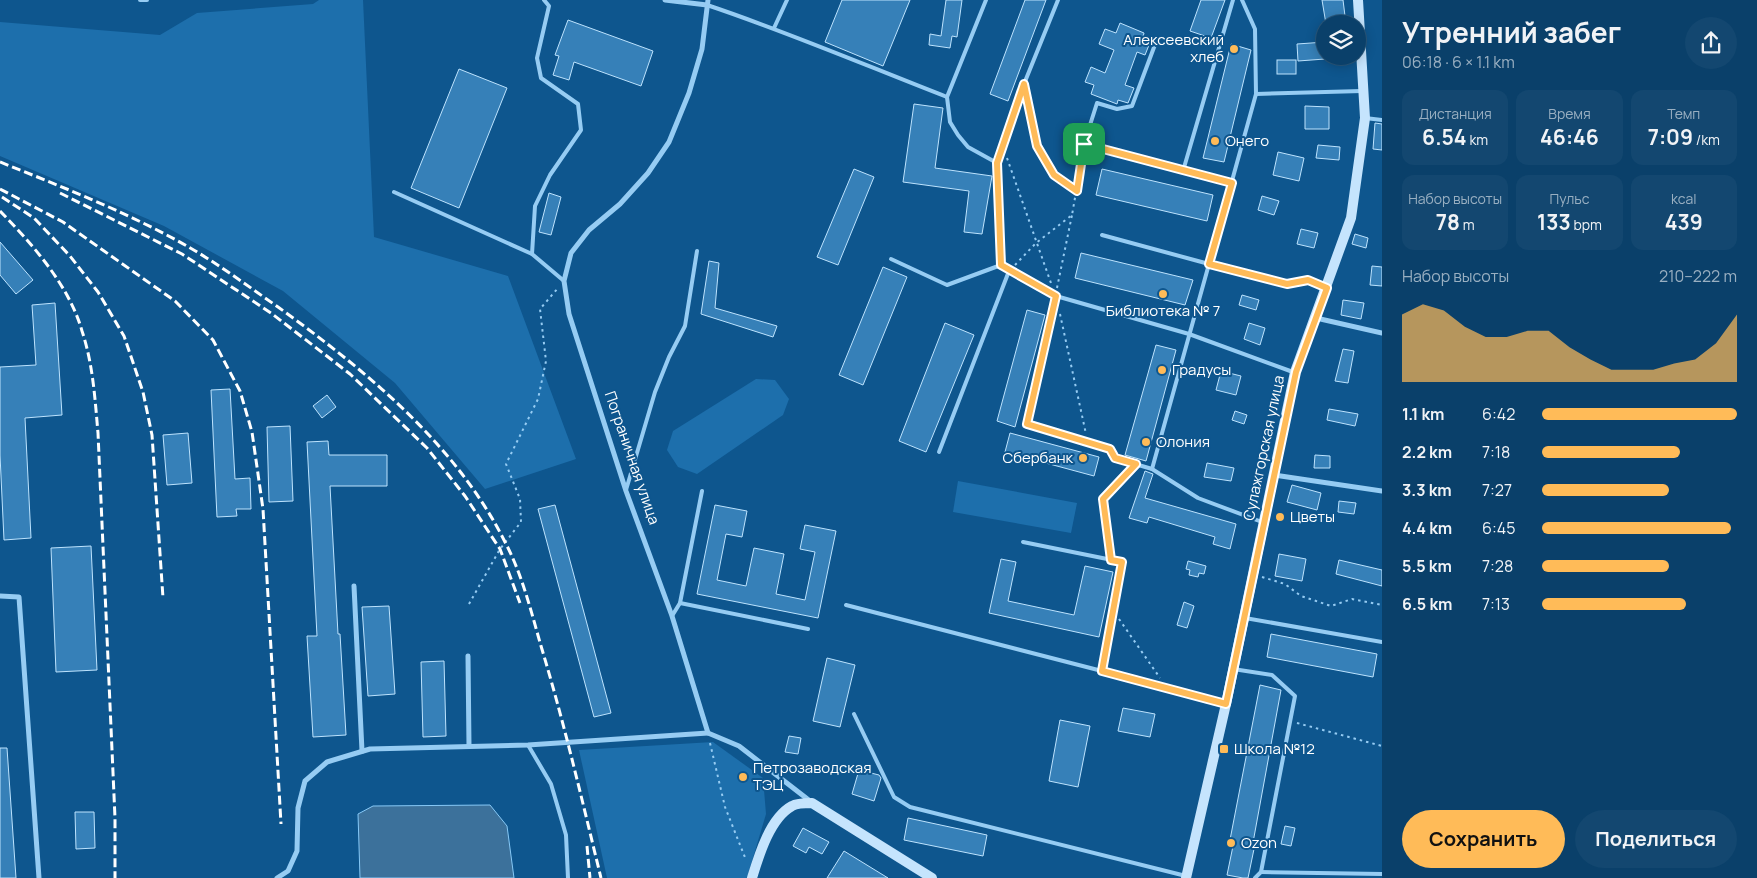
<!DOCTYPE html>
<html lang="ru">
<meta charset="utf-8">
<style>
body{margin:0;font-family:Manrope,sans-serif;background:#134770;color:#f1f3f6;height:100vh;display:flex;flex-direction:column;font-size:19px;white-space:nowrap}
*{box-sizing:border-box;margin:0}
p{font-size:16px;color:#99afc1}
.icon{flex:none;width:28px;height:28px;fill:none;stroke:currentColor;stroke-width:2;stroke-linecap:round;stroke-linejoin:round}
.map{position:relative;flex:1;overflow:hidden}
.panel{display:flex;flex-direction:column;background:#0a406a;width:375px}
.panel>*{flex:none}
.buttons{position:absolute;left:1316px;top:15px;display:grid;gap:10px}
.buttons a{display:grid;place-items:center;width:50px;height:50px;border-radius:50%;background:#0a406a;box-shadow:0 2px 12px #0003,0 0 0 1px #2a597e;font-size:25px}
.pin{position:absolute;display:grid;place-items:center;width:42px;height:42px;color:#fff;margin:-21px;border-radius:10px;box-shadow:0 2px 8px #0006}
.round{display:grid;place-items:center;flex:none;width:52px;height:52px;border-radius:26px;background:#134770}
.summary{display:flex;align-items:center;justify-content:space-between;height:85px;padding:0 20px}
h1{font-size:28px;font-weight:700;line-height:38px}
.stats{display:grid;grid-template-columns:repeat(3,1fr);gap:8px;height:85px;padding:5px 20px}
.stats div{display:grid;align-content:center;border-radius:12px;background:#134770;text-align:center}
.stats b{font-size:21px;font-weight:700}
.stats small{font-size:14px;font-weight:400}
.stats p{font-size:14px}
.chart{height:140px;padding:10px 20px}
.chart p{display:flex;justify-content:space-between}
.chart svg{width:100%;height:90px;margin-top:5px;fill:#ffbb58;opacity:.7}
.action{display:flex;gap:10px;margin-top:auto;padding:10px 20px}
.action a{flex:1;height:58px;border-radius:30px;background:#ffbb58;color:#111;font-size:20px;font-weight:700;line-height:58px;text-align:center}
.action a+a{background:#134770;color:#f1f3f6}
ul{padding:0 20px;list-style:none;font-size:16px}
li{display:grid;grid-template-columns:80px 60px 1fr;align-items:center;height:38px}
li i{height:12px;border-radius:6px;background:#ffbb58}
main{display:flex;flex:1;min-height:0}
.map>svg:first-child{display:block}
.green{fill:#1d6fac}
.water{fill:#3c719b;stroke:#87c9f7}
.building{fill:#3680b8;stroke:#bde3fe}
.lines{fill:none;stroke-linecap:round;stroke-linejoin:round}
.path{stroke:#96ccf3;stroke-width:2;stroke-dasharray:2.5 4;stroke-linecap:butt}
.service{stroke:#96ccf3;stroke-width:4}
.minor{stroke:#96ccf3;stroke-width:5}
.secondary{stroke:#c5e4fd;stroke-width:10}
.rail{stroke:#fff;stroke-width:3;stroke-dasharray:9 4;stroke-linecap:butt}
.route-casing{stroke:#fff;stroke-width:10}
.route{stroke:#ffbb58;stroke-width:6}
.poi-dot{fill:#ffbb58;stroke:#0e568e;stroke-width:2}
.labels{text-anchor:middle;stroke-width:4;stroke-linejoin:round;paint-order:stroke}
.poi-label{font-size:15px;fill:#fff;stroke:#0e568e;text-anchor:start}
.street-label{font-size:15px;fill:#fff;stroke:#0e568e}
</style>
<main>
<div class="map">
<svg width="1382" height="878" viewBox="0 0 1382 878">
<rect width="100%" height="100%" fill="#0e568e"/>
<g class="green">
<path d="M319,0H363L374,237L508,276L576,459L485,489L395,383L283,291L164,226L0,156V22L160,35L197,13L313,4Z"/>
<path d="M756,379L775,380L789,399L783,415L697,474L678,467L667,450L673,431Z"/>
<path d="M958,481L1077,503L1071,533L953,512Z"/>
<path d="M713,742L763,778L766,814L747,878H607L579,750Z"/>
</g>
<path class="water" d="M490,805L507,826L514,878H360L358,814L373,806Z"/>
<g class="building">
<path d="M842,0H910L883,66L825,42Z"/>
<path d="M946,0H962L957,37L952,36L950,48L929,45L930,34L941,36Z"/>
<path d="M1025,0H1046L1008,101L990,94Z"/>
<path d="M1201,0H1225L1211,38L1190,31Z"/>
<path d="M1322,0H1343L1346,24H1326Z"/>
<path d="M568,20L653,51L641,86L574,62L569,80L553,75L559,56L555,55Z"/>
<path d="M1120,23L1144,33L1143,37L1151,40L1145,55L1137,52L1125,85L1134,88L1128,103L1118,100L1117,104L1091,94L1094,85L1085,82L1091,67L1105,73L1114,50L1099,44L1105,29L1116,33Z"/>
<path d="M1325,42V59L1298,61L1297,44Z"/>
<path d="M1231,44L1251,50L1224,162L1203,158Z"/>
<rect x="1277" y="60" width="19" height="14"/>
<path d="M459,69L507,88L459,208L411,188Z"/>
<path d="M914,104L943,108L935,168L992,176L982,234L964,232L969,191L903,182Z"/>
<path d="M1305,106L1329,107V129H1305Z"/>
<path d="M1375,123L1382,124V150L1373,149Z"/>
<path d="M1318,145L1340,147L1339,160L1316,158Z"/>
<path d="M1278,152L1304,158L1299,181L1273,175Z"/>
<path d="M854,169L874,177L838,265L817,257Z"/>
<path d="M1102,169L1213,195L1207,221L1096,195Z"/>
<path d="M549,193L561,197L551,235L539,232Z"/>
<path d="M1262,196L1279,201L1274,215L1258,210Z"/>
<path d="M1301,229L1318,233L1314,248L1297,244Z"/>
<path d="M1355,234L1368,238L1366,248L1352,244Z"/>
<path d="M0,242L33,280L16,294L0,275Z"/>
<path d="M1081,253L1193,280L1185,305L1075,278Z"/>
<path d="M709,261L719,263L715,308L777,326L773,337L701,314Z"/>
<path d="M1372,266L1382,267V286L1370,285Z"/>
<path d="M883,267L907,277L863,385L839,375Z"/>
<path d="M1242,295L1259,300L1256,310L1239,305Z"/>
<path d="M1343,300L1364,303L1361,319L1341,315Z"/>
<path d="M55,303L62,415L25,418L31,538L4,540L0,455V367L36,365L32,305Z"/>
<path d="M1027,310L1045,315L1015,427L997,421Z"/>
<path d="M945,323L974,335L926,452L899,441Z"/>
<path d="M1249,323L1265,328L1260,345L1244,339Z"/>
<path d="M1156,345L1176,350L1146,461L1125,455Z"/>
<path d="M1343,349L1354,351L1348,383L1335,381Z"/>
<path d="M1221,371L1241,376L1236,395L1216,390Z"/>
<path d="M230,389L235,479L250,478L251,509H236L237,516L217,517L211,390Z"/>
<path d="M327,395L336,407L322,418L313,406Z"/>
<path d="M1329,409L1358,414L1355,426L1327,420Z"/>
<path d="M1235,411L1247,415L1244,424L1232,420Z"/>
<path d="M290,426L293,501L269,502L267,427Z"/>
<path d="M188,433L192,483L167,485L163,435Z"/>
<path d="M1010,433L1099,457L1094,476L1005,452Z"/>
<path d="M328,441L329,455H387V486H330L338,634H340L346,735L313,737L307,636H317L307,442Z"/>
<path d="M1315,455L1330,456V468H1314Z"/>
<path d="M1207,463L1234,468L1231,481L1204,477Z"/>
<path d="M1145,471L1153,474L1145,498L1236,524L1230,549L1213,544L1215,537L1149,517L1147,523L1129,518Z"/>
<path d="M1292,485L1321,493L1317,510L1287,502Z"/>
<path d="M1339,501L1356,503L1354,514L1338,512Z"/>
<path d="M555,505L611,713L594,717L538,509Z"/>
<path d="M715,505L747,511L742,537L726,534L717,580L746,586L754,548L784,554L776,594L805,600L815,552L800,549L805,525L836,531L818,618L697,594Z"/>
<path d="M91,546L97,670L56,672L51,548Z"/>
<path d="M1279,554L1306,559L1302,581L1275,576Z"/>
<path d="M1001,559L1016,562L1008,601L1074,615L1085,566L1113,572L1099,637L989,613Z"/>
<path d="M1339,560L1382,570V586L1336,574Z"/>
<path d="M1188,561L1206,566L1204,574L1199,573L1198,577L1189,575L1190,570L1186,569Z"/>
<path d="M1184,602L1194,606L1187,628L1177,625Z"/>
<path d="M389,606L395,694L368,696L362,607Z"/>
<path d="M1271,634L1377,654L1373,677L1267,657Z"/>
<path d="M827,658L855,665L840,727L813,721Z"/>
<path d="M444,661L446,736L423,737L421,662Z"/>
<path d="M1260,685L1281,690L1252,848L1254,849L1248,878H1243L1227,875L1233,846L1229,845Z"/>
<path d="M1123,708L1155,714L1150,737L1118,731Z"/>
<path d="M1060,720L1090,726L1078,787L1049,781Z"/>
<path d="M789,736L801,738L798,754L785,752Z"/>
<path d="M0,748H7L16,878H0Z"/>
<path d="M859,770L879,775L881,778L874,801L852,794Z"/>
<path d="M75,812H94L95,848L76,849Z"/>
<path d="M908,818L987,835L983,856L904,840Z"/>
<path d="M1285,826L1295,828L1291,846L1281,844Z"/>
<path d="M803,828L829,842L822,854L809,847L806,853L793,846Z"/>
<path d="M844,851L888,878H827Z"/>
</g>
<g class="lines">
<g class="path">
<path d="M1027,98L1037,146L1054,175L1077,191"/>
<path d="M1007,158L1052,286"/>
<path d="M1015,265L1036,243L1072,215L1083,152"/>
<path d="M1216,265L1287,284L1308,280L1315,283"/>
<path d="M1057,288L1072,215"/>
<path d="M1060,314L1086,434"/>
<path d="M1110,552L1103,499L1129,471"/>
<path d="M1262,577L1285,584L1301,596L1331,606L1352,599L1382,605"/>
<path d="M469,604L500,549L521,522L520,499L506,464L538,399L546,361L540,309L558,288"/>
<path d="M1119,619L1160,678"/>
<path d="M1297,723L1382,746"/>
<path d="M710,743L725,807L746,860"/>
</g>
<g class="service">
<path d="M140,0H147"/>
<path d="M986,0L947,97L950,122L958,135L968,147L997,163L1001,265L1056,296L1189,334L1293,372"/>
<path d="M707,5C788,32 867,66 947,97"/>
<path d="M774,28L787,0"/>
<path d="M1156,42L1132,106L1117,109L1097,103L1084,144L1183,171"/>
<path d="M1256,94L1362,91"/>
<path d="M1365,118L1382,120"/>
<path d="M997,163L1024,84L1058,0"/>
<path d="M1231,183L1183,171L1233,0"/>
<path d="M394,192L532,254L564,281"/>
<path d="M1102,235L1209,264L1152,469"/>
<path d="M532,254L535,206L550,175L581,130L578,104L541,78L537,58L549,6L544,0"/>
<path d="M891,259L947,285L1001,265"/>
<path d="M1209,264L1256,94L1255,29L1242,0"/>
<path d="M1056,296L1027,424L1110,449L1115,458L1152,469L1198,498L1262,522"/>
<path d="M939,452L1009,271"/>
<path d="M626,490L655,392L669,357L685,326L697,251"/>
<path d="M1023,542L1122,562L1102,671L1224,703"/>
<path d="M680,603L808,629"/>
<path d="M846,605L1102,671"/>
<path d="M672,616L680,603L702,491"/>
<path d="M1245,618L1382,642"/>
<path d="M1233,669L1272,675L1295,696L1261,872L1255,878"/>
<path d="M854,714L894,797L910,807L1186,876"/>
<path d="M528,745L551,784L566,835L568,878"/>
<path d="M1261,872L1382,874"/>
</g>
<g class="minor">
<path d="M665,0L707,5"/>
<path d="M708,0L702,49L689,93L669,142L648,173L620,204L589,230L571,253L564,281L569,314L626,491L672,616L708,733L739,746L810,801"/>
<path d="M1316,318L1382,333"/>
<path d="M1274,475L1382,491"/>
<path d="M354,586L362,751"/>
<path d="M0,596L19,597L39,878"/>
<path d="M468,656L469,746"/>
<path d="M277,878L288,871L297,851L298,808L305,781L327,762L370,749L528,745L708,733"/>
</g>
<g class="secondary">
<path d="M752,878C759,855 770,818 792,806C797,803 805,803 812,803L932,878"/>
<path d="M1186,878L1226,704L1295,372L1351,218L1365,118L1358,0"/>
</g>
<g class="rail">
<path d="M0,162C60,186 121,210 178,241C213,260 245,284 278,307C365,370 456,444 505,542C522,574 531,611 541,646C564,722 582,800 601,878"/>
<path d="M0,189L63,222L175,301L213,340L240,391L252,432L263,509L281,824"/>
<path d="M60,193L182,254L271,313L350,374L427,448L465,496L500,549L520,603"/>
<path d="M2,197L34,218L70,256L98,292L124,336L143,392L152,435L163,598"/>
<path d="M0,211C32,244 69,285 82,331C93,364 95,399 98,433L115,818V878"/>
<path d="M587,846L590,878"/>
</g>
</g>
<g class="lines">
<defs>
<path id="route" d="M1024,84L1037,146L1054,175L1077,191L1084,144L1232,183L1209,264L1287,284L1308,280L1327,288L1296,372L1226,704L1102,671L1122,562L1111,560L1103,499L1136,464L1115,458L1110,449L1027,424L1056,296L1001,265L997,163Z"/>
</defs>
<use href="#route" class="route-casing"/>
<use href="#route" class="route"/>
</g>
<g class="poi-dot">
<circle cx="1234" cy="49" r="5"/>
<circle cx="1215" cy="141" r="5"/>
<circle cx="1163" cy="294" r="5"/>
<circle cx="1162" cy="370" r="5"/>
<circle cx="1146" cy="442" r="5"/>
<circle cx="1083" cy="458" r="5"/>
<circle cx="1280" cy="517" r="5"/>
<rect x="1219" y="744" width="10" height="10" rx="2.5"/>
<circle cx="743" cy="777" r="5"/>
<circle cx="1231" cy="843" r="5"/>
</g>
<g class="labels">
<g class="poi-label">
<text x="1224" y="45" text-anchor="end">Алексеевский<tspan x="1224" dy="17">хлеб</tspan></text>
<text x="1225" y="146">Онего</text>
<text x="1163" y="316" text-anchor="middle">Библиотека № 7</text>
<text x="1172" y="375">Градусы</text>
<text x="1156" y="447">Олония</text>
<text x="1073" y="463" text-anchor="end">Сбербанк</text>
<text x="1290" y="522">Цветы</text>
<text x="1234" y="754">Школа №12</text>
<text x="753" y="773">Петрозаводская<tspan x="753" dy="17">ТЭЦ</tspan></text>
<text x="1241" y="848">Ozon</text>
</g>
<g class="street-label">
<text transform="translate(1264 448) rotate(-78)" y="5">Сулажгорская улица</text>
<text transform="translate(632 458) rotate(71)" y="5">Пограничная улица</text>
</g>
</g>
</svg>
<div class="buttons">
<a><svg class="icon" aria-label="layers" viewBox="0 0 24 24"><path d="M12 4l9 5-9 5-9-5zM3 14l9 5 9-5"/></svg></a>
</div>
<div class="pin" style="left:1084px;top:144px;background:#1e9e55"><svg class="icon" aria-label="arrive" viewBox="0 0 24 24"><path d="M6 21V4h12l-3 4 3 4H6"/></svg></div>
</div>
<section class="panel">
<div class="summary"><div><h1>Утренний забег</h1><p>06:18 · 6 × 1.1 km</p></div><a class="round"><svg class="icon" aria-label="share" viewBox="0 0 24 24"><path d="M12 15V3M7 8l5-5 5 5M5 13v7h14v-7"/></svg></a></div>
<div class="stats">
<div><p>Дистанция</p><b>6.54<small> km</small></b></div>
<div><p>Время</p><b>46:46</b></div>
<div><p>Темп</p><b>7:09<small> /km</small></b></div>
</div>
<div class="stats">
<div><p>Набор высоты</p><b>78<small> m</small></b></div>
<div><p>Пульс</p><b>133<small> bpm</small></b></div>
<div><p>kcal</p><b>439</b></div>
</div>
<div class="chart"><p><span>Набор высоты</span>210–222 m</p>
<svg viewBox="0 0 160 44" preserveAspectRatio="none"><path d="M0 44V11L10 6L20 9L30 17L40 22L50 22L60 19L70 19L80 27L90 33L100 38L110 38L120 38L130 35L140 33L150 25L160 11V44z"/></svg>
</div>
<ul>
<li><b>1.1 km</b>6:42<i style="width:100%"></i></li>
<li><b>2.2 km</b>7:18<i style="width:71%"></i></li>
<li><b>3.3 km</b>7:27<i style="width:65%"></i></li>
<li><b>4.4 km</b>6:45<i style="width:97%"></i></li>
<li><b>5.5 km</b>7:28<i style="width:65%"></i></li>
<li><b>6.5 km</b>7:13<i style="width:74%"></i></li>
</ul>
<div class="action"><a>Сохранить</a><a>Поделиться</a></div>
</section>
</main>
